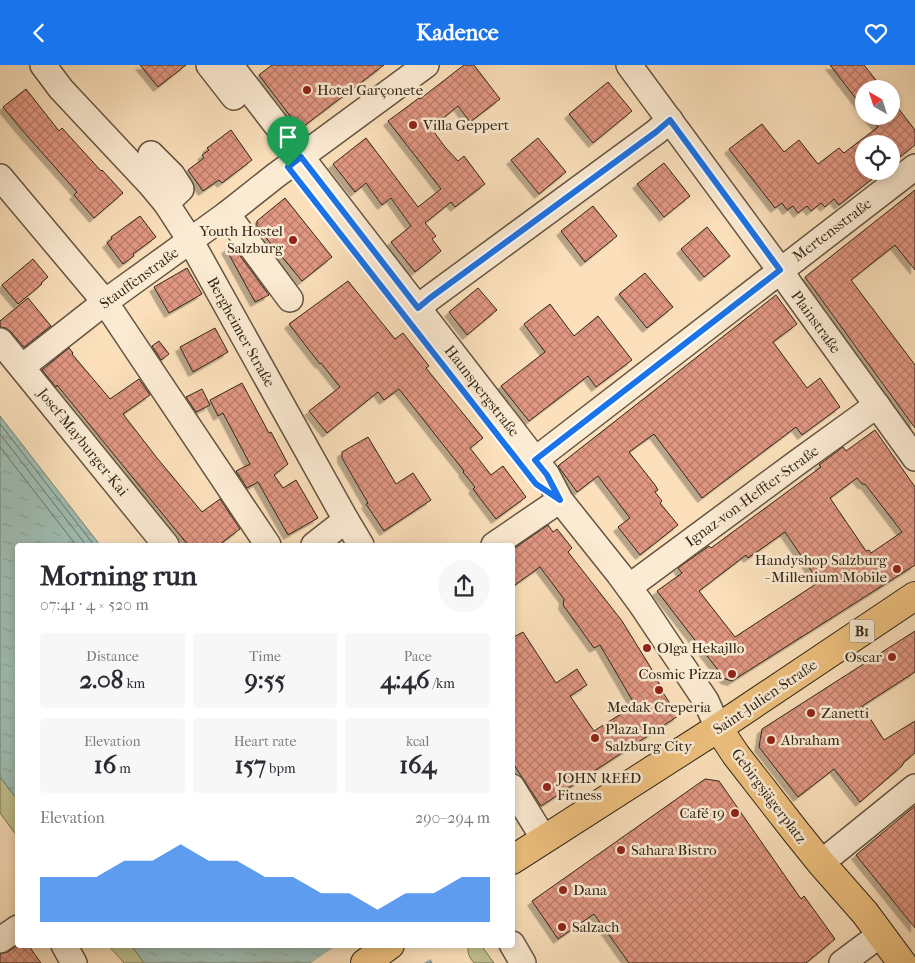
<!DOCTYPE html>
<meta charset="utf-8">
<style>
body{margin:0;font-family:"IM FELL French Canon",serif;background:#f7f7f7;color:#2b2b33;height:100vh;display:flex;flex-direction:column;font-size:19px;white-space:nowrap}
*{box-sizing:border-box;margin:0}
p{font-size:16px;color:#7c7c81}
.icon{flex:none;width:28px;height:28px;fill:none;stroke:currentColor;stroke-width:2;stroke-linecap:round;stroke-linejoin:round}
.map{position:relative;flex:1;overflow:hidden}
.sheet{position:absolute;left:15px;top:478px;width:500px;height:405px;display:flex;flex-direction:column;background:#fff;border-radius:5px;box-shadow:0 2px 8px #0003}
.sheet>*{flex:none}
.needle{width:32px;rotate:321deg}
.tools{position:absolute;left:855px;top:15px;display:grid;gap:10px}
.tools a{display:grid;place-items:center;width:45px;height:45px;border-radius:50%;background:#fff;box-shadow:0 2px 8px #0003;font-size:25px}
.pin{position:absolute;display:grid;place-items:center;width:42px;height:42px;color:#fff;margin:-51px -21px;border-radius:50% 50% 50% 0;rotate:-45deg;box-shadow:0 0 5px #0007}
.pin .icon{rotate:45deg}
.round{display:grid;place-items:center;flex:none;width:52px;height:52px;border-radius:26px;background:#f7f7f7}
.head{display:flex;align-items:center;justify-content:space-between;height:85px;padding:0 25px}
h1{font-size:28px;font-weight:800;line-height:38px}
.metrics{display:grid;grid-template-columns:repeat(3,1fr);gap:8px;height:85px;padding:5px 25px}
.metrics div{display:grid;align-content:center;border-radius:5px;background:#f7f7f7;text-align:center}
.metrics b{font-size:25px;font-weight:800}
.metrics small{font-size:14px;font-weight:400}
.metrics p{font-size:14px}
.chart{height:140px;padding:10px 25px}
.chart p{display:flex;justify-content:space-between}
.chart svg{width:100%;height:90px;margin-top:5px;fill:#1a73e8;opacity:.7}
header{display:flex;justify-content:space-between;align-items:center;height:65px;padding:0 25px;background:#1a73e8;color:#fff;font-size:22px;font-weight:800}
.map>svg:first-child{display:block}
.grass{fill:#c0c28f;stroke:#787454}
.water{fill:url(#water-ripples);stroke:#738175}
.pier{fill:#fbe0bb}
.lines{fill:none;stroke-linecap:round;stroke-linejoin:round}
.shore{stroke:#687266;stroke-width:1}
.building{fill:url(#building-cross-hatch);stroke:#302619;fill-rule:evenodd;filter:url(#shadow)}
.minor-casing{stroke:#635442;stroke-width:28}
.major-casing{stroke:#302619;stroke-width:30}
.minor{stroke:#fcebd3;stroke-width:25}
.major{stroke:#eec07e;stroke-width:28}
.route-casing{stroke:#fff;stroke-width:10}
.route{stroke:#1a73e8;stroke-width:6}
.poi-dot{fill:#8f2418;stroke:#fcebd3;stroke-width:2}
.labels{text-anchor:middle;stroke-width:5;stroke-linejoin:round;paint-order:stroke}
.shield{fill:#fcebd3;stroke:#6d6151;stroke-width:1}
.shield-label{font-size:14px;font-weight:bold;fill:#302619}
.poi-label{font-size:15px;fill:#302619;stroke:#fcebd3;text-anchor:start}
.street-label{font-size:15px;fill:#302619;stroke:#fcebd3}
</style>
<header><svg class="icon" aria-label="back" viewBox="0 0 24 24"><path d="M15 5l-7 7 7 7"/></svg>Kadence<svg class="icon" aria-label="heart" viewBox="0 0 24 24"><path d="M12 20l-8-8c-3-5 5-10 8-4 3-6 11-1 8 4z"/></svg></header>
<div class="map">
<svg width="915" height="898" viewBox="0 0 915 898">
<defs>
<pattern id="water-ripples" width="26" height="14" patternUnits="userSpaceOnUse" patternTransform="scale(1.25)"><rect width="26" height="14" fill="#9fbdb3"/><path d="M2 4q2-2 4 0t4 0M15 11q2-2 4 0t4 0" fill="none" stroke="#89a299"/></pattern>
<pattern id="building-cross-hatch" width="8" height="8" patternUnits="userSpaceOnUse" patternTransform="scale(1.25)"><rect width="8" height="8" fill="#e29782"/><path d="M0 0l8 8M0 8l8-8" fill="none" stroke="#b87b6a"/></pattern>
<filter id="shadow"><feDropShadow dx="-4.5" dy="4.5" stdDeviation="0" flood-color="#0004"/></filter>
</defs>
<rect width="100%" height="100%" fill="#fbe0bb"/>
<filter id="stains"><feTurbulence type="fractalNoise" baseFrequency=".004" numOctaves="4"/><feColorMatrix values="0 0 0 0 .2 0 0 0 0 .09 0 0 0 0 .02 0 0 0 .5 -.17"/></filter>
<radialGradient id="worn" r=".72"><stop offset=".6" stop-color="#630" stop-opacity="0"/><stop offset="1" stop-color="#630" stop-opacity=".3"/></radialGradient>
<g class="grass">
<path d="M0,712L17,734V771L0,748Z"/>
<path d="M108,880H131L144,898H124Z"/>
<path d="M469,880L476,881L481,880L494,898H474C470,893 466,887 469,880Z"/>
</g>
<g class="water">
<path d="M0,351L100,480H18L17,734L0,712Z"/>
<path d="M131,880H421L432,898H144Z"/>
</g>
<path class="pier" d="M337,880H424L432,893L424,898H311Z"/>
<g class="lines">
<g class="shore">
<path d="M0,359L94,480"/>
<path d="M0,369L86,480"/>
<path d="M0,382L76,480"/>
</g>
</g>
<g class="building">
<path d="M140,0H186L158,22Z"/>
<path d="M272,0H384L300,64L259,10Z"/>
<path d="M464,0H474L500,34L470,57L458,41L431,63L445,82L458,96L464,91L485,119L455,142L451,137L425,158L436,171L432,174L441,186L415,207L391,177L411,161L391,133L382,140L366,118L355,127L333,99L366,73L418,142L441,124L388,56L419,33L420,34Z"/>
<path d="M830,0H864L883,24H864V44Z"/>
<path d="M608,17L632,46L593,78L569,49Z"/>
<path d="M26,24L59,66L62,63L101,106L102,105L123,128L94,153L74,130L77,127L22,65L3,42Z"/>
<path d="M891,34L915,65V80L891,99V79H864V106H882L839,140L834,134L825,142L821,138L811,146L807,141L798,148L793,141L787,145L782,138L775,143L729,84L762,59L784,87L799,75L818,99L839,83L844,88L878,62L869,51H891Z"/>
<path d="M231,65L252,95L222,118L219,115L203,126L188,105L204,93L202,90L209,85L207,83Z"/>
<path d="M538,73L566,107L539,129L511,95Z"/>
<path d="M664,98L690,131L664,152L637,119Z"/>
<path d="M915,125V205L895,180L851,215L915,300V363L805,212Z"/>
<path d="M285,133L332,192L302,216L257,162V156Z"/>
<path d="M593,141L617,171L585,197L561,166Z"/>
<path d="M140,151L156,172L133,189L134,191L123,199L107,178L112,174L111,172Z"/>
<path d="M707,162L730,191L704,212L681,184Z"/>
<path d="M232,180L269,230L255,237L226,184Z"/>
<path d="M33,194L48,212L41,218L42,219L18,239L2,220Z"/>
<path d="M187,203L202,229L169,248L154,222Z"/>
<path d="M645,208L673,242L647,263L619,229Z"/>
<path d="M348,216L395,274L403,268L429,301L426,303L483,373L470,383L491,410L503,401L526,432L496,454L473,424L475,422L463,407L464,406L399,324L384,335L378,327L327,368L309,346L340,322L321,298L320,299L289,259Z"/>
<path d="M478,223L497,245L467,270L449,247Z"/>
<path d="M776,230L797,259L773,277L807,323L820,313L840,342L802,370L796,362L702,433L654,369L629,387L655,420L658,425L655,427L662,436L660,438L678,460L640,490L618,462L630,453L598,411L577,427L558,401Z"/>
<path d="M28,233L51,261L24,282L11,267L6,263L0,262V256Z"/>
<path d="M550,239L574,271L598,251L632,295L596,322L588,311L529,356L501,321L545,287L524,259Z"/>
<path d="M215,263L228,287L193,307L180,282Z"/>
<path d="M159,276L169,289L161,295L152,281Z"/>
<path d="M69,283L73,288L72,289L110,334L139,314L150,330L123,349L157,393L202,447L220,434L240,464L219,480H188L57,320L56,322L42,305Z"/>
<path d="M242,318L269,368L271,367L288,399L274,410L283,423L296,415L318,453L288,470L258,417L247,423L236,406L250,399L223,348L218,351L210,335Z"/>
<path d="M202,324L210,340L196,347L186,332Z"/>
<path d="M875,365L915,422V500L732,616L725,614L657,526L682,508L678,503L709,481L711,483L821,402L819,400L843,382L846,386ZM857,413L862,419H865L902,467L871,488L869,485L866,486L830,433ZM785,467L819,517L735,572L699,526L746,490L748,493Z"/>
<path d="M368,372L396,419L413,408L431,435L384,466L366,439L368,438L342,393V387Z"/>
<path d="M548,460L553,467L557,464L572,483L568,487L622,556L651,603L661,622L660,623L678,651L541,741L512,697V573L523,567L556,618L577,604L587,620L570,631L594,666L635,640L600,580L594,583L563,540L564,534L540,502L512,522V485Z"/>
<path d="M915,566V607L862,641L884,675L915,656V688L904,697L902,701L860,737L834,704L798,732L759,682L762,664Z"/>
<path d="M705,714L719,716L801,834L804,831L835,874L806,898H629L594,849L558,874L532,836Z"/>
<path d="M915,741V863L856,790Z"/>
<path d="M18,880H28L41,898H0V889L8,887Z"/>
</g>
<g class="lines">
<defs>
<g id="minor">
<path d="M43,0L61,24L151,120L166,138L190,175L346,455L361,480"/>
<path d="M209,0L234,32"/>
<path d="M230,0L547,410L560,435L619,509L641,539L706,636L718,663"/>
<path d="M629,0L780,205L790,220L915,393"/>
<path d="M151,89L172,110L181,124L166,138"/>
<path d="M0,112L105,237L268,480"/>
<path d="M227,149L290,234"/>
<path d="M418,243L430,233L656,67L670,55"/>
<path d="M0,276L166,480"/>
<path d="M22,302L105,237L227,149L275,111L426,0"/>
<path d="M535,395L915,102"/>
<path d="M314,480L346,455"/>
<path d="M494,480L560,435"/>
<path d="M629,522L798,397L877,340"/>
<path d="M512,722L544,774"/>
<path d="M821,798L915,722"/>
<path d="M0,875L18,863"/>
<path d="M512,879L523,898"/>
<path d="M64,880L74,898"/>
<path d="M842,898L881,869"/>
</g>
<g id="major">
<path d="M718,663L736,690L796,767L821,798L865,848L902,898"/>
<path d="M512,795L718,663L915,531"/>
<path d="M365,898L390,880"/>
</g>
</defs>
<use href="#minor" class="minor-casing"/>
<use href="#major" class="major-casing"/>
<use href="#minor" class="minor"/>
<use href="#major" class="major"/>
</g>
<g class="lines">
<defs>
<path id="route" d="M670,55L780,205L535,395L547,410L560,435L536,419L288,102L301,92L418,243L430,233L656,67Z"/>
</defs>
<use href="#route" class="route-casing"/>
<use href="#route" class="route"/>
</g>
<g class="poi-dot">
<circle cx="307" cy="25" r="5"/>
<circle cx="413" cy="60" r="5"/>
<circle cx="293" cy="175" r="5"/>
<circle cx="897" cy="504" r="5"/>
<circle cx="647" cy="583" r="5"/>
<circle cx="892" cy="592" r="5"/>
<circle cx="732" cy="609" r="5"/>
<circle cx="659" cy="625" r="5"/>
<circle cx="811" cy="648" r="5"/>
<circle cx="595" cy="673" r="5"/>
<circle cx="771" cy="675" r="5"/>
<circle cx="547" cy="722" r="5"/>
<circle cx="735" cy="748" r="5"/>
<circle cx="621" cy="785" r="5"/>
<circle cx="563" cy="825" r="5"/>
<circle cx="562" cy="862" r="5"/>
</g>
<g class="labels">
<rect class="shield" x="849.5" y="554.5" width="25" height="23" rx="4"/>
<g class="shield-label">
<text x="862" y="571">B1</text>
</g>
<g class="poi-label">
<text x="317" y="30">Hotel Garçonete</text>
<text x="423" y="65">Villa Geppert</text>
<text x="283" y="171" text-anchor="end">Youth Hostel<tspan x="283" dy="17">Salzburg</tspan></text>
<text x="887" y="500" text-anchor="end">Handyshop Salzburg<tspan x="887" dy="17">- Millenium Mobile</tspan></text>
<text x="657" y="588">Olga Hekajllo</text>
<text x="882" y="597" text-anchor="end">Oscar</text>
<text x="722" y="614" text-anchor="end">Cosmic Pizza</text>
<text x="659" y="647" text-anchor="middle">Medak Creperia</text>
<text x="821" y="653">Zanetti</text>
<text x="605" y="669">Plaza Inn<tspan x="605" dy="17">Salzburg City</tspan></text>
<text x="781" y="680">Abraham</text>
<text x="557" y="718">JOHN REED<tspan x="557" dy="17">Fitness</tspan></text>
<text x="725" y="753" text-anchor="end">Café 19</text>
<text x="631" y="790">Sahara Bistro</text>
<text x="573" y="830">Dana</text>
<text x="572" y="867">Salzach</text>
</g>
<g class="street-label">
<text transform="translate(832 165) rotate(-37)" y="5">Mertensstraße</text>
<text transform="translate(139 213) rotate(-36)" y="5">Stauffenstraße</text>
<text transform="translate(816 257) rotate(54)" y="5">Plainstraße</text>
<text transform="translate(241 267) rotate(61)" y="5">Bergheimer Straße</text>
<text transform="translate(482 326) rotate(52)" y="5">Haunspergstraße</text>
<text transform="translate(83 377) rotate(51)" y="5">Josef-Mayburger-Kai</text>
<text transform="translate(752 431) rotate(-36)" y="5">Ignaz-von-Heffter-Straße</text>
<text transform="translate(765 632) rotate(-34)" y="5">Saint-Julien-Straße</text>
<text transform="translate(769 731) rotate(53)" y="5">Gebirgsjägerplatz</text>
</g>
</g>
<rect width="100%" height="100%" filter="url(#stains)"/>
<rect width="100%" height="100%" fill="url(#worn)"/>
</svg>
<div class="tools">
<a><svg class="needle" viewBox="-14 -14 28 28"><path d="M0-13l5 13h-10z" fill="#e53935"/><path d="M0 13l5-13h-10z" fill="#7c7c81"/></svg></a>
<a><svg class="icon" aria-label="locate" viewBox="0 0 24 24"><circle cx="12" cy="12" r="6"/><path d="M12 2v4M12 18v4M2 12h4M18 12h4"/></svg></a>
</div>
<div class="pin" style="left:288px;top:102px;background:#1e9e55"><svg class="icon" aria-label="arrive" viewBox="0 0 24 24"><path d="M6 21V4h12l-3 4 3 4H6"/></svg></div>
<section class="sheet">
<div class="head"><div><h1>Morning run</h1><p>07:41 · 4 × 520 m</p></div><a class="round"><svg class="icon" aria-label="share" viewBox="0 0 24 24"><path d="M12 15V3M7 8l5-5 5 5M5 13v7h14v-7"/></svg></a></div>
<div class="metrics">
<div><p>Distance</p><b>2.08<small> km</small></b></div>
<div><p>Time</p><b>9:55</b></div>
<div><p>Pace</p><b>4:46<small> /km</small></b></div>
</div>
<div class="metrics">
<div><p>Elevation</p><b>16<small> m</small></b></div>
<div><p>Heart rate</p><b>157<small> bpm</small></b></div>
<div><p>kcal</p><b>164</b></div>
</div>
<div class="chart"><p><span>Elevation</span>290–294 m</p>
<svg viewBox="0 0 160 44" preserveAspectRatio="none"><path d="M0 44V22L10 22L20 22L30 14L40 14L50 6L60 14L70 14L80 22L90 22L100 30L110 30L120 38L130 30L140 30L150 22L160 22V44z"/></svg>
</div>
</section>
</div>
